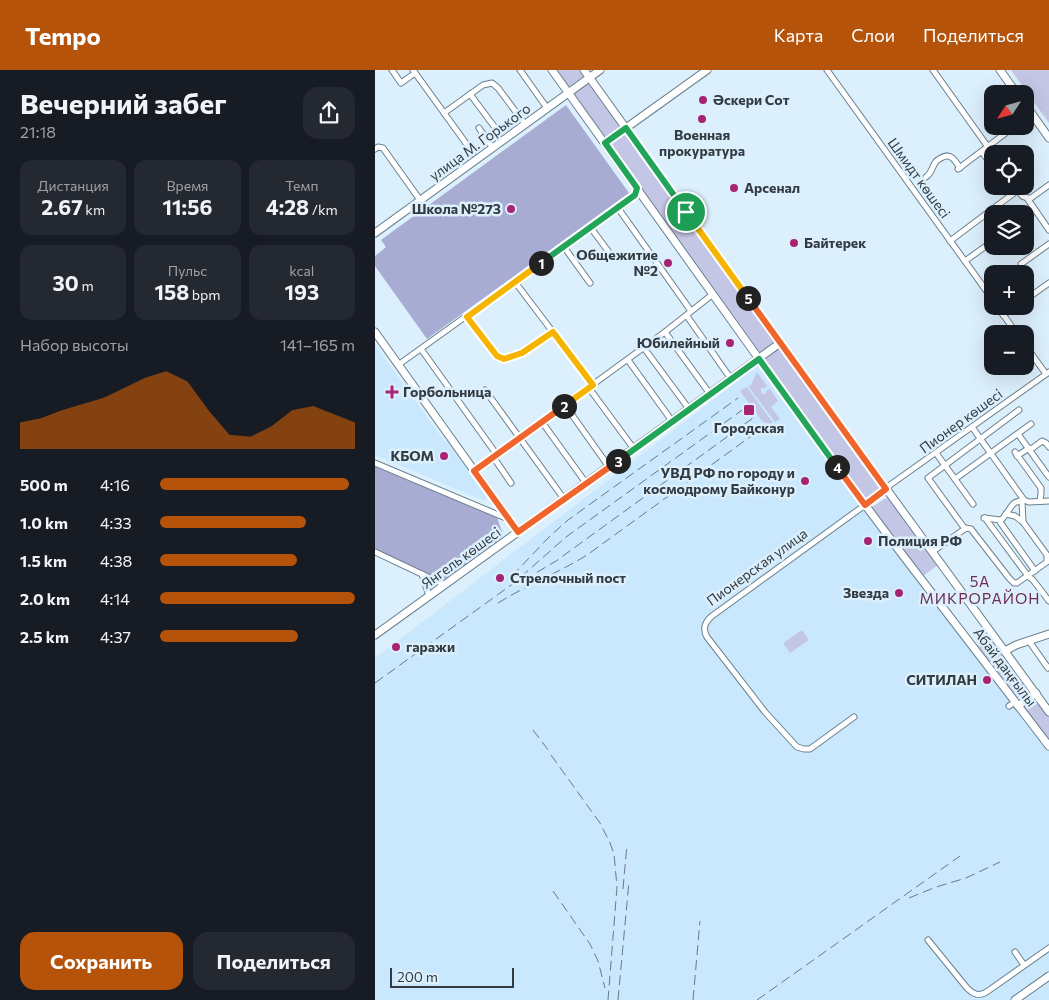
<!DOCTYPE html>
<html lang="ru">
<meta charset="utf-8">
<style>
body{margin:0;font-family:Commissioner,sans-serif;background:#242831;color:#f1f3f6;height:100vh;display:flex;flex-direction:column;font-size:19px;white-space:nowrap}
*{box-sizing:border-box;margin:0}
p{font-size:16px;color:#9ea1a6}
.icon{flex:none;width:28px;height:28px;fill:none;stroke:currentColor;stroke-width:2;stroke-linecap:round;stroke-linejoin:round}
.map{position:relative;flex:1;overflow:hidden}
.drawer{display:flex;flex-direction:column;background:#171b24;width:375px}
.drawer>*{flex:none}
.needle{width:32px;rotate:234deg}
.tools{position:absolute;left:609px;top:15px;display:grid;gap:10px}
.tools a{display:grid;place-items:center;width:50px;height:50px;border-radius:10px;background:#171b24;box-shadow:0 5px 20px #0002;font-size:25px}
.scale{position:absolute;left:15px;bottom:12px;width:124px;box-sizing:border-box;padding-left:5px;border:2px solid #323b42;border-top:0;font-size:14px;line-height:18px;white-space:nowrap;color:#323b42;-webkit-text-stroke:4px #dceffc;paint-order:stroke}
.pin{position:absolute;display:grid;place-items:center;width:42px;height:42px;color:#fff;margin:-21px;border:2px solid #fff;border-radius:50%;box-shadow:0 1px 5px #0007}
.km{position:absolute;width:25px;height:25px;margin:-12px;border-radius:50%;background:#222;color:#fff;font-size:14px;line-height:25px;text-align:center}
.round{display:grid;place-items:center;flex:none;width:52px;height:52px;border-radius:15px;background:#242831}
.summary{display:flex;align-items:center;justify-content:space-between;height:85px;padding:0 20px}
h1{font-size:28px;font-weight:700;line-height:38px}
.stats{display:grid;grid-template-columns:repeat(3,1fr);gap:8px;height:85px;padding:5px 20px}
.stats div{display:grid;align-content:center;border-radius:12px;background:#242831;text-align:center}
.stats b{font-size:21px;font-weight:700}
.stats small{font-size:14px;font-weight:400}
.stats p{font-size:14px}
.chart{height:140px;padding:10px 20px}
.chart p{display:flex;justify-content:space-between}
.chart svg{width:100%;height:90px;margin-top:5px;fill:#b45309;opacity:.7}
.cta{display:flex;gap:10px;margin-top:auto;padding:10px 20px}
.cta a{flex:1;height:58px;border-radius:15px;background:#b45309;color:#fff;font-size:20px;font-weight:700;line-height:58px;text-align:center}
.cta a+a{background:#242831;color:#f1f3f6}
ul{padding:0 20px;list-style:none;font-size:16px}
li{display:grid;grid-template-columns:80px 60px 1fr;align-items:center;height:38px}
li i{height:12px;border-radius:6px;background:#b45309}
header{display:flex;align-items:center;gap:30px;box-sizing:border-box;height:70px;padding:0 25px;background:#b45309;color:#fff}
header strong{font-size:24px}
nav{display:flex;gap:28px;margin-inline-start:auto;font-size:18px}
main{display:flex;flex:1;min-height:0}
.map>svg:first-child{display:block}
.built{fill:#c9e8fd}
.green{fill:#c4c6e5}
.forest{fill:#a9acd2}
.lines{fill:none;stroke-linecap:round;stroke-linejoin:round}
.street-casing{stroke:#6a808e;stroke-width:7}
.secondary-casing{stroke:#6a808e;stroke-width:9}
.street{stroke:#fff;stroke-width:5}
.secondary{stroke:#fff;stroke-width:7}
.rail{stroke:#6c7881;stroke-width:1;stroke-dasharray:10 5;stroke-linecap:butt}
.split-1-casing{stroke:#fff;stroke-width:10}
.split-2-casing{stroke:#fff;stroke-width:10}
.split-3-casing{stroke:#fff;stroke-width:10}
.split-4-casing{stroke:#fff;stroke-width:10}
.split-5-casing{stroke:#fff;stroke-width:10}
.split-6-casing{stroke:#fff;stroke-width:10}
.split-1{stroke:#22a559;stroke-width:6}
.split-2{stroke:#f5b400;stroke-width:6}
.split-3{stroke:#f0652b;stroke-width:6}
.split-4{stroke:#22a559;stroke-width:6}
.split-5{stroke:#f0652b;stroke-width:6}
.split-6{stroke:#f5b400;stroke-width:6}
.poi-dot{fill:#a62472;stroke:#dceffc;stroke-width:2}
.labels{text-anchor:middle;stroke-width:5;stroke-linejoin:round;paint-order:stroke}
.poi-label{font-size:14px;font-weight:bold;fill:#323b42;stroke:#dceffc;text-anchor:start}
.street-label{font-size:14px;fill:#323b42;stroke:#dceffc}
.neighbourhood-label{font-size:15px;letter-spacing:1px;fill:#6e2e50;stroke:#dceffc}
</style>
<header>
<strong>Tempo</strong>
<nav><a>Карта</a><a>Слои</a><a>Поделиться</a></nav>
</header>
<main>
<section class="drawer">
<div class="summary"><div><h1>Вечерний забег</h1><p>21:18</p></div><a class="round"><svg class="icon" aria-label="share" viewBox="0 0 24 24"><path d="M12 15V3M7 8l5-5 5 5M5 13v7h14v-7"/></svg></a></div>
<div class="stats">
<div><p>Дистанция</p><b>2.67<small> km</small></b></div>
<div><p>Время</p><b>11:56</b></div>
<div><p>Темп</p><b>4:28<small> /km</small></b></div>
</div>
<div class="stats">
<div><b>30<small> m</small></b></div>
<div><p>Пульс</p><b>158<small> bpm</small></b></div>
<div><p>kcal</p><b>193</b></div>
</div>
<div class="chart"><p><span>Набор высоты</span>141–165 m</p>
<svg viewBox="0 0 160 44" preserveAspectRatio="none"><path d="M0 44V31L10 29L20 25L30 22L40 19L50 14L60 9L70 6L80 11L90 25L100 37L110 38L120 33L130 25L140 23L150 27L160 31V44z"/></svg>
</div>
<ul>
<li><b>500 m</b>4:16<i style="width:97%"></i></li>
<li><b>1.0 km</b>4:33<i style="width:75%"></i></li>
<li><b>1.5 km</b>4:38<i style="width:70%"></i></li>
<li><b>2.0 km</b>4:14<i style="width:100%"></i></li>
<li><b>2.5 km</b>4:37<i style="width:71%"></i></li>
</ul>
<div class="cta"><a>Сохранить</a><a>Поделиться</a></div>
</section>
<div class="map">
<svg width="674" height="930" viewBox="0 0 674 930">
<rect width="100%" height="100%" fill="#dceffc"/>
<g class="built">
<path d="M0,275L70,372L73,370L113,424L110,431L0,385Z"/>
<path d="M393,288L674,680V930H0V588Z"/>
</g>
<g class="green">
<path d="M179,0H206L209,6L194,17Z"/>
<path d="M636,0H674V53Z"/>
<path d="M212,13H215L246,55V58L231,69L229,68L198,24L199,23Z"/>
<path d="M250,64H251L399,269V274L384,284L236,76L237,73Z"/>
<path d="M403,279L406,280L506,416V419L490,431L389,292L390,287Z"/>
<path d="M382,302L392,316L390,318H386V323L390,324L392,320L395,319L403,331L396,337L405,349L400,352L373,316L376,315Z"/>
<path d="M372,317L398,353L393,354L387,351L365,321Z"/>
<path d="M511,428L515,429L564,494L547,507L497,441V437Z"/>
<path d="M427,560L434,570L415,583L408,573Z"/>
<path d="M621,572L654,617C651,624 647,627 640,627L599,576Z"/>
<path d="M660,631H663L674,646V672L649,639L652,635Z"/>
</g>
<g class="forest">
<path d="M191,35L254,123L52,269L0,196V186L11,177L6,170Z"/>
<path d="M0,396L122,447L128,465L126,471L69,511L0,479Z"/>
</g>
<g class="lines">
<defs>
<g id="street">
<path d="M17,0L26,13L40,3"/>
<path d="M38,0L98,83"/>
<path d="M145,0L172,38"/>
<path d="M452,0L618,230"/>
<path d="M558,0L618,84"/>
<path d="M95,24L124,63"/>
<path d="M69,43L108,15L117,13L123,18L150,54"/>
<path d="M104,58L115,74"/>
<path d="M0,79L3,77L8,78L45,130"/>
<path d="M607,82L618,97"/>
<path d="M583,99L640,56"/>
<path d="M551,107C557,103 556,99 560,93C561,91 564,89 566,88C575,82 580,90 585,98"/>
<path d="M631,116L637,124"/>
<path d="M641,116L647,126L652,128L674,160"/>
<path d="M652,128H656L674,115"/>
<path d="M243,138L316,241"/>
<path d="M650,148L656,144"/>
<path d="M216,158L233,181"/>
<path d="M575,171L643,120"/>
<path d="M189,177L215,213"/>
<path d="M590,191L618,171"/>
<path d="M646,194L674,174"/>
<path d="M140,212L218,315"/>
<path d="M650,230L674,213"/>
<path d="M622,236L642,264"/>
<path d="M628,245L641,236"/>
<path d="M312,246L356,309"/>
<path d="M91,247L122,286L129,289L147,283L178,262"/>
<path d="M290,262L335,324"/>
<path d="M650,275L671,304"/>
<path d="M269,278L314,339"/>
<path d="M46,279L122,385"/>
<path d="M253,290L297,351"/>
<path d="M23,295L259,126L261,122L262,118"/>
<path d="M214,318L259,379"/>
<path d="M110,320L189,429"/>
<path d="M190,335L234,397"/>
<path d="M167,352L211,413"/>
<path d="M597,357L649,430L654,432L674,431"/>
<path d="M643,364L674,407"/>
<path d="M655,380L667,371L671,373L674,377"/>
<path d="M640,382L666,418V423L665,431"/>
<path d="M561,383L598,434"/>
<path d="M642,386L654,378"/>
<path d="M119,388L136,413"/>
<path d="M0,393L133,449"/>
<path d="M99,401L290,262L338,224"/>
<path d="M580,409L656,354"/>
<path d="M511,419L515,415L674,302"/>
<path d="M649,430C634,433 639,435 630,445C629,447 627,449 625,452L660,501"/>
<path d="M647,431L648,452"/>
<path d="M609,448L626,450"/>
<path d="M610,448L653,506L658,510L674,531"/>
<path d="M590,459L553,408L644,340"/>
<path d="M0,482L70,515"/>
<path d="M557,482L591,458L596,459L634,508L639,513H642L672,492V485L648,452L640,446L631,444"/>
<path d="M47,504L54,526"/>
<path d="M654,571L673,598L674,597"/>
<path d="M634,636L640,632"/>
<path d="M479,647L435,679H429L422,677L390,642L332,567C327,558 330,552 337,546L490,435"/>
<path d="M553,870L592,918C599,925 605,927 613,921L674,878"/>
<path d="M640,882L649,895"/>
</g>
<g id="secondary">
<path d="M177,0L450,381L523,479L674,676"/>
<path d="M209,0L405,273L674,642"/>
<path d="M625,0L642,24"/>
<path d="M650,34L674,68"/>
<path d="M230,73L332,0"/>
<path d="M0,163L225,0"/>
<path d="M0,262L143,462"/>
<path d="M490,435L511,419"/>
<path d="M0,565L405,273"/>
<path d="M630,581L641,575L674,564"/>
<path d="M643,636L661,623"/>
<path d="M640,930L674,906"/>
</g>
</defs>
<use href="#street" class="street-casing"/>
<use href="#secondary" class="secondary-casing"/>
<use href="#street" class="street"/>
<use href="#secondary" class="secondary"/>
<g class="rail">
<path d="M137,506L174,467L193,450L363,328"/>
<path d="M149,510L181,491L378,348"/>
<path d="M123,533C152,515 183,503 212,485L386,359"/>
<path d="M0,613L139,513L191,467L370,338"/>
<path d="M158,660L174,681"/>
<path d="M176,685L225,753L235,773L239,784L242,817L233,930"/>
<path d="M248,819L252,774"/>
<path d="M178,821L215,874L223,891L230,918"/>
<path d="M534,828L561,817L591,808L625,792"/>
<path d="M243,930L254,811"/>
<path d="M318,930L325,851"/>
<path d="M382,930L585,786"/>
</g>
</g>
<g class="lines">
<defs>
<path id="split-1" d="M166,193L260,125L262,118L230,73L251,58L311,142"/>
<path id="split-2" d="M166,193L92,247L122,286L129,289L147,283L178,262L218,315L189,336"/>
<path id="split-3" d="M189,336L99,401L143,462L243,391"/>
<path id="split-4" d="M243,391L384,289L462,397"/>
<path id="split-5" d="M373,228L511,419L490,435L462,397"/>
<path id="split-6" d="M311,142L373,228"/>
</defs>
<use href="#split-1" class="split-1-casing"/>
<use href="#split-2" class="split-2-casing"/>
<use href="#split-3" class="split-3-casing"/>
<use href="#split-4" class="split-4-casing"/>
<use href="#split-5" class="split-5-casing"/>
<use href="#split-6" class="split-6-casing"/>
<use href="#split-1" class="split-1"/>
<use href="#split-2" class="split-2"/>
<use href="#split-3" class="split-3"/>
<use href="#split-4" class="split-4"/>
<use href="#split-5" class="split-5"/>
<use href="#split-6" class="split-6"/>
</g>
<g class="poi-dot">
<circle cx="328" cy="30" r="5"/>
<circle cx="327" cy="49" r="5"/>
<circle cx="359" cy="118" r="5"/>
<circle cx="136" cy="139" r="5"/>
<circle cx="419" cy="173" r="5"/>
<circle cx="293" cy="193" r="5"/>
<circle cx="355" cy="273" r="5"/>
<path d="M14.5 314.5h5v5h5v5h-5v5h-5v-5h-5v-5h5z"/>
<rect x="368" y="334" width="12" height="12" rx="2.5"/>
<circle cx="69" cy="386" r="5"/>
<circle cx="430" cy="411" r="5"/>
<circle cx="493" cy="471" r="5"/>
<circle cx="125" cy="508" r="5"/>
<circle cx="524" cy="523" r="5"/>
<circle cx="21" cy="577" r="5"/>
<circle cx="612" cy="610" r="5"/>
</g>
<g class="labels">
<g class="poi-label">
<text x="338" y="35">Әскери Сот</text>
<text x="327" y="70" text-anchor="middle">Военная<tspan x="327" dy="16">прокуратура</tspan></text>
<text x="369" y="123">Арсенал</text>
<text x="126" y="144" text-anchor="end">Школа №273</text>
<text x="429" y="178">Байтерек</text>
<text x="283" y="190" text-anchor="end">Общежитие<tspan x="283" dy="16">№2</tspan></text>
<text x="345" y="278" text-anchor="end">Юбилейный</text>
<text x="28" y="327">Горбольница</text>
<text x="374" y="363" text-anchor="middle">Городская</text>
<text x="59" y="391" text-anchor="end">КБОМ</text>
<text x="420" y="408" text-anchor="end">УВД РФ по городу и<tspan x="420" dy="16">космодрому Байконур</tspan></text>
<text x="503" y="476">Полиция РФ</text>
<text x="135" y="513">Стрелочный пост</text>
<text x="514" y="528" text-anchor="end">Звезда</text>
<text x="31" y="582">гаражи</text>
<text x="602" y="615" text-anchor="end">СИТИЛАН</text>
</g>
<g class="street-label">
<text transform="translate(105 72) rotate(-36)" y="5">улица М. Горького</text>
<text transform="translate(544 108) rotate(54)" y="5">Шмидт көшесі</text>
<text transform="translate(586 351) rotate(-36)" y="5">Пионер көшесі</text>
<text transform="translate(86 488) rotate(-36)" y="5">Янгель көшесі</text>
<text transform="translate(382 497) rotate(-36)" y="5">Пионерская улица</text>
<text transform="translate(630 597) rotate(53)" y="5">Абай даңғылы</text>
</g>
<g class="neighbourhood-label">
<text x="605" y="517">5А<tspan x="605" dy="17">МИКРОРАЙОН</tspan></text>
</g>
</g>
</svg>
<div class="tools">
<a><svg class="needle" viewBox="-14 -14 28 28"><path d="M0-13l5 13h-10z" fill="#e53935"/><path d="M0 13l5-13h-10z" fill="#9ea1a6"/></svg></a>
<a><svg class="icon" aria-label="locate" viewBox="0 0 24 24"><circle cx="12" cy="12" r="6"/><path d="M12 2v4M12 18v4M2 12h4M18 12h4"/></svg></a>
<a><svg class="icon" aria-label="layers" viewBox="0 0 24 24"><path d="M12 4l9 5-9 5-9-5zM3 14l9 5 9-5"/></svg></a>
<a>+</a>
<a>−</a>
</div>
<div class="scale">200 m</div>
<div class="pin" style="left:311px;top:142px;background:#1e9e55"><svg class="icon" aria-label="arrive" viewBox="0 0 24 24"><path d="M6 21V4h12l-3 4 3 4H6"/></svg></div>
<b class="km" style="left:166px;top:193px">1</b>
<b class="km" style="left:189px;top:336px">2</b>
<b class="km" style="left:243px;top:391px">3</b>
<b class="km" style="left:462px;top:397px">4</b>
<b class="km" style="left:373px;top:228px">5</b>
</div>
</main>
